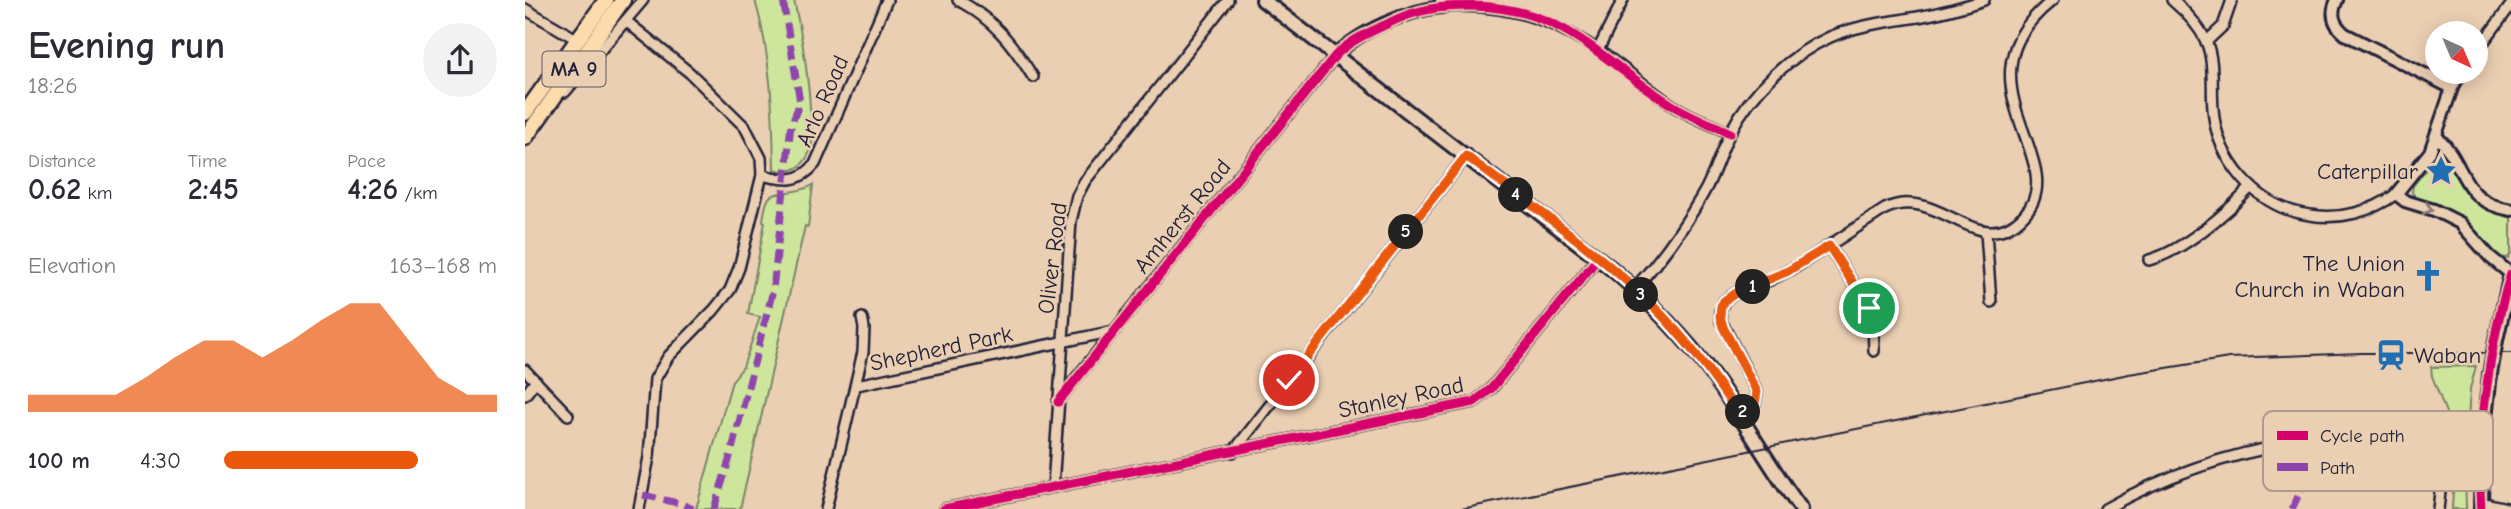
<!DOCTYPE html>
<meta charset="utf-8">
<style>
body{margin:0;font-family:"Comic Neue",sans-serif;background:#f2f2f3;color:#2b2b33;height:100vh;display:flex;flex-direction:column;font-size:26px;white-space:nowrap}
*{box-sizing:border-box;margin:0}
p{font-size:23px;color:#7c7c81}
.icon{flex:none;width:38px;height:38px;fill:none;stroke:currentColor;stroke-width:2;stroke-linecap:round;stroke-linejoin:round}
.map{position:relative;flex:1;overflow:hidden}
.details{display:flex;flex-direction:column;background:#fff;width:525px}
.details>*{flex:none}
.needle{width:46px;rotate:136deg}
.fabs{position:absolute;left:1900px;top:21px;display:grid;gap:14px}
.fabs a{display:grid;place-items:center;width:63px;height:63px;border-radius:50%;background:#fff;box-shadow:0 4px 18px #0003;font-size:35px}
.pin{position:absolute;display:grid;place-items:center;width:60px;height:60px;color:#fff;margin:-30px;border:4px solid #fff;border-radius:50%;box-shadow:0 2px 7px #0007}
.km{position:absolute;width:35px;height:35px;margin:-18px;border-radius:50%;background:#222;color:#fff;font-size:19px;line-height:35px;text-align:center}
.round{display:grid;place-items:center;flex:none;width:74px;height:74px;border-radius:37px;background:#f2f2f3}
.head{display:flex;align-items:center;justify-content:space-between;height:119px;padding:0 28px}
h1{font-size:38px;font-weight:800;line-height:52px}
.stats{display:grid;grid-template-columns:repeat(3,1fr);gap:10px;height:119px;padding:7px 28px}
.stats div{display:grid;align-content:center}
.stats b{font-size:30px;font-weight:800}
.stats small{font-size:19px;font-weight:400}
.stats p{font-size:19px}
.chart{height:196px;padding:14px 28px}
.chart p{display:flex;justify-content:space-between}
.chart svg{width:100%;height:126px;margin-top:7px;fill:#ea580c;opacity:.7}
ul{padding:0 28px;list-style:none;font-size:23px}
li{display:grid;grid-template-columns:112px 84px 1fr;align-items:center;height:52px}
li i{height:18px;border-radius:9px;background:#ea580c}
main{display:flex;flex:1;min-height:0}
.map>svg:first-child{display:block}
.green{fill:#cee69b;stroke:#78846b;stroke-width:2}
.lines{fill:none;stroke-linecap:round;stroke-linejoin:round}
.minor-casing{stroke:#22223b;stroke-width:14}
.tertiary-casing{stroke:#22223b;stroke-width:16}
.secondary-casing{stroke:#22223b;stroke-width:18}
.trunk-casing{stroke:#22223b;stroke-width:19}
.minor{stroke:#ebcfb2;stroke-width:9}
.tertiary{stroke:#ebcfb2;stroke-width:10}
.secondary{stroke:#ebcfb2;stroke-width:12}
.trunk{stroke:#fcdcac;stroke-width:14}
.tram{stroke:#22223b;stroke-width:2}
.secondary-bridge-casing{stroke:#22223b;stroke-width:18;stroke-linecap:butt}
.secondary-bridge{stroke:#ebcfb2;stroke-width:12}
.quiet{stroke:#8e44ad;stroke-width:7;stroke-dasharray:14 7;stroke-linecap:butt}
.cycleway-casing{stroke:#ebcfb2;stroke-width:13}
.cycleway{stroke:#d6006c;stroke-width:9}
.oneway{stroke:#867876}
.route-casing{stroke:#fff;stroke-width:14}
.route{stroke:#ea580c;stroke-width:9}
.labels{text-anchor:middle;stroke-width:5;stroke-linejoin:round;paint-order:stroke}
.shield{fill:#ebcfb2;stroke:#5e565f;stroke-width:2}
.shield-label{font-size:21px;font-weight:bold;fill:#22223b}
.street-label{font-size:23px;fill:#22223b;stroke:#ebcfb2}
.poi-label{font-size:23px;fill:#22223b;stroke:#ebcfb2;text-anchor:end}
.key{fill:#ebcfb2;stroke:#af9b8e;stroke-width:2}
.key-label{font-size:19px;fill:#22223b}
</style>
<main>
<section class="details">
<div class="head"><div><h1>Evening run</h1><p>18:26</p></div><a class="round"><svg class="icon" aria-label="share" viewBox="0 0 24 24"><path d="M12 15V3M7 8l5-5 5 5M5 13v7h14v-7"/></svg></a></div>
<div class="stats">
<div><p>Distance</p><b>0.62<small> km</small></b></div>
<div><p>Time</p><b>2:45</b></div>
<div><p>Pace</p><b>4:26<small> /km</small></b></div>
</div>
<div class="chart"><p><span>Elevation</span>163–168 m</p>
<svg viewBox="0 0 160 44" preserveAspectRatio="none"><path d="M0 44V38L10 38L20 38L30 38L40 32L50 25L60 19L70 19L80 25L90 19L100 12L110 6L120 6L130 19L140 32L150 38L160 38V44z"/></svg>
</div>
<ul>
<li><b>100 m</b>4:30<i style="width:71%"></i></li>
</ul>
</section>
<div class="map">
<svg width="1986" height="509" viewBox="0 0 1986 509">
<rect width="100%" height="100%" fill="#ebcfb2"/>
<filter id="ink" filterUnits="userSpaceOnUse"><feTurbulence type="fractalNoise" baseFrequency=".0143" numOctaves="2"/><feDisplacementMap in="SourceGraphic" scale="14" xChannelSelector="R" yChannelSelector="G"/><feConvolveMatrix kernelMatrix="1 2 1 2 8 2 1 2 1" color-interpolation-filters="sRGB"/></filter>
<g filter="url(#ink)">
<g class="green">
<path d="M230,0H269C278,40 284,80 286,121C286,129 288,140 286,148C280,167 267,175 249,169C248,112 246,55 230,0Z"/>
<path d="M1913,158L1925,161L1965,209L1986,216V253L1983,258L1975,257L1943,224L1893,201L1887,192L1888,186L1907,162Z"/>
<path d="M288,185L283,227L280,226L215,509H171L207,381L218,367L235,317L223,314L240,222L238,221C239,214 240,204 244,198C248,191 275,194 288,185Z"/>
<path d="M1951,366L1945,389L1940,470L1929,469L1923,418L1907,376L1906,367Z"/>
<path d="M1929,475H1940L1941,509H1927Z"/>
</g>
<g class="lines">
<defs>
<g id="minor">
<path d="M433,0C469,20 487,43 508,77"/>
<path d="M1647,0C1661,12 1673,24 1681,41C1690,63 1686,85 1688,109C1692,161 1732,208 1785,215C1814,220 1847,212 1871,194"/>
<path d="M917,7C990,2 1038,23 1095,66C1112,79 1129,93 1147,105C1165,116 1185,124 1205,133"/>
<path d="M0,9L53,40"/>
<path d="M101,21L165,73L220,127L236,158L237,175L214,268L205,290L189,310L143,357L130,379L124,457L114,509"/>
<path d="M1681,42L1698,26L1707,0"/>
<path d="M1073,50L1098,0"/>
<path d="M1951,52L1986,5"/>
<path d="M1927,88L1937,72"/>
<path d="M40,92L118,0"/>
<path d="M237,175C259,180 274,184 290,164L362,0"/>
<path d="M1461,232L1466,302"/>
<path d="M1304,246L1344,308L1348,321L1349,351"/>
<path d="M1624,260C1657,252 1703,212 1726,187"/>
<path d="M1110,288C1136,259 1159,228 1178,194C1190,174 1195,151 1206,131C1225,93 1266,54 1305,37C1332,25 1363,22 1393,17C1415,13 1438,7 1459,0"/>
<path d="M0,370L43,415"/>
<path d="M332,385L589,331"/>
<path d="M0,395L11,381"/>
<path d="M533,401L810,56"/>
<path d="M1214,415L1230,403L1232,392L1196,321L1195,311L1199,301L1209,294L1245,280L1271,267L1360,209C1413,183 1454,264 1499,215C1550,161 1424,81 1528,0"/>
<path d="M708,452L941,156"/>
<path d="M528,487L546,221L552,196L560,181L703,0"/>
<path d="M1955,502L1986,509"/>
<path d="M301,509L338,352L339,328L337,318"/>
<path d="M419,509L949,402L966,389L1073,258"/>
<path d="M1580,509C1647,471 1722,448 1799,439C1831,436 1864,437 1896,437L1909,440C1919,460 1916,487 1913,509"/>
</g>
<g id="tertiary">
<path d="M1812,0C1805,14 1808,24 1820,34L1927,88L1905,152L1871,194L1880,201L1909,210L1935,223L1965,257L1986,274"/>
<path d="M810,56C834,31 883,10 917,7L916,0"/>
<path d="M1912,137C1943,165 1933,201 1986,210"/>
</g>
<g id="secondary">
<path d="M738,0L1087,269C1124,301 1158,335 1187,374C1218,418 1244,466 1276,509"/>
<path d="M1971,340L1986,274"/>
<path d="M1956,509L1957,445L1965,374"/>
</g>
<g id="trunk">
<path d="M0,113L81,0"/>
<path d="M0,138L98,0"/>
</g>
</defs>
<use href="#minor" class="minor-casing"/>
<use href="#tertiary" class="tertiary-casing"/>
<use href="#secondary" class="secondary-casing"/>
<use href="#trunk" class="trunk-casing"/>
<use href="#minor" class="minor"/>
<use href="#tertiary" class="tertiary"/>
<use href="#secondary" class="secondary"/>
<use href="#trunk" class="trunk"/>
<path class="tram" d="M936,509L1604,374L1704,358L1837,353H1986"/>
<defs>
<path id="secondary-bridge" d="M1965,374L1971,340"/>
</defs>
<use href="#secondary-bridge" class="secondary-bridge-casing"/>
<use href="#secondary-bridge" class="secondary-bridge"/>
<g class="quiet">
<path d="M118,495L157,504L168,509"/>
<path d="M189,509L205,457L248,290L266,125L275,102L258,0"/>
<path d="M1767,509L1795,450"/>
</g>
<defs>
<g id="cycleway">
<path d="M533,402L810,56C825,40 845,32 864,23C891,9 917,6 947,6C1041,7 1075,61 1147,105C1165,116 1186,124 1205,133"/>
<path d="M419,509L949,402L966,389L1073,258"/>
<path d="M1956,509C1951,441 1965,339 1986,274"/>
</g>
</defs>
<use href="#cycleway" class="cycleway-casing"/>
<use href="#cycleway" class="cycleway"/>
</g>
<defs><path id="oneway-chevron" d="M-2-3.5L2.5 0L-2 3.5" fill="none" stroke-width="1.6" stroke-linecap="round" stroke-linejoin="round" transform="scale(1.75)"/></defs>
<use class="oneway" href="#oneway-chevron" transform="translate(1903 209) rotate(18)"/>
</g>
<g class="lines" filter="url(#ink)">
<defs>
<path id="route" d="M764,380L941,156C1004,204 1072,250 1128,306C1161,339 1189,376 1214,415L1230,403L1232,392L1198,327L1195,316L1196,306L1199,301L1209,294L1263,271L1304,246L1344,308"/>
</defs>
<use href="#route" class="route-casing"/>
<use href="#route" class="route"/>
</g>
<defs>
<symbol id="sight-bare" viewBox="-9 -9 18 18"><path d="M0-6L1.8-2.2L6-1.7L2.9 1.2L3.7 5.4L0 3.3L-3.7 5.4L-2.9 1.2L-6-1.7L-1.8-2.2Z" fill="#1f6fb2" stroke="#ebcfb2" stroke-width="2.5" paint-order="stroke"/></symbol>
<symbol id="church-bare" viewBox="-9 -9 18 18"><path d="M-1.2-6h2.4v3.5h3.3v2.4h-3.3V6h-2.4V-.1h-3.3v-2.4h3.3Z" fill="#1f6fb2" stroke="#ebcfb2" stroke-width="2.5" paint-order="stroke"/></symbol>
<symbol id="station-bare" viewBox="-9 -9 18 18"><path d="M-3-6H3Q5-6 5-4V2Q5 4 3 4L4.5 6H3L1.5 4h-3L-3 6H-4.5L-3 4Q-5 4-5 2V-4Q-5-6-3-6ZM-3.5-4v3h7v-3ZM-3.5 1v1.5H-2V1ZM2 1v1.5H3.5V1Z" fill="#1f6fb2" stroke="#ebcfb2" stroke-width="2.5" paint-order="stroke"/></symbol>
</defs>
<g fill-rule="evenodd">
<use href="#sight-bare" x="1894" y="149" width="44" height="44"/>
<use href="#church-bare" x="1881" y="254" width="44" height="44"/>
<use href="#station-bare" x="1844" y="333" width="44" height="44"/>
</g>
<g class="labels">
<rect class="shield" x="17.5" y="51.5" width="63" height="35" rx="5"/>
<g class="shield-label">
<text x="49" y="76">MA 9</text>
</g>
<g class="street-label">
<text transform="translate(297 101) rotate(-66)" y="8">Arlo Road</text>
<text transform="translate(657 216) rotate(-51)" y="8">Amherst Road</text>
<text transform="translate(527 258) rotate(-83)" y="8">Oliver Road</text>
<text transform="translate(416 348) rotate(-12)" y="8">Shepherd Park</text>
<text transform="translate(876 397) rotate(-12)" y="8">Stanley Road</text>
</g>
<g class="poi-label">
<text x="1893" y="179">Caterpillar</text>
<text x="1880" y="271">The Union<tspan x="1880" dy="26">Church in Waban</tspan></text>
<text x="1889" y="363" text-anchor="start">Waban</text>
</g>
</g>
<rect x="1738" y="411" width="230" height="80" rx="10" class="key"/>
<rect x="1752" y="431" width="31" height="9" fill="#d6006c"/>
<rect x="1752" y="463" width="31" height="8" fill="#8e44ad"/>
<g class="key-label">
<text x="1795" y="442">Cycle path</text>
<text x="1795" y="474">Path</text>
</g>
</svg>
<div class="fabs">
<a><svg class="needle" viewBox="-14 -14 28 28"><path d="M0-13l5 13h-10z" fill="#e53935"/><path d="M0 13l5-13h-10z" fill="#7c7c81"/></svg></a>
</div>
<div class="pin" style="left:1344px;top:308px;background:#1e9e55"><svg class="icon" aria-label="arrive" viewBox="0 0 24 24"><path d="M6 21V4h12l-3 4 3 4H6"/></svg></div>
<div class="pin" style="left:764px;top:380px;background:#d93025"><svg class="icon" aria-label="check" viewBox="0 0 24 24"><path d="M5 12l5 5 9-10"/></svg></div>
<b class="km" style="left:1228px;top:287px">1</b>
<b class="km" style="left:1218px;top:412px">2</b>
<b class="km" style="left:1116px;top:295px">3</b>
<b class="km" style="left:991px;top:195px">4</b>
<b class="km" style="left:881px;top:232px">5</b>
</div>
</main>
